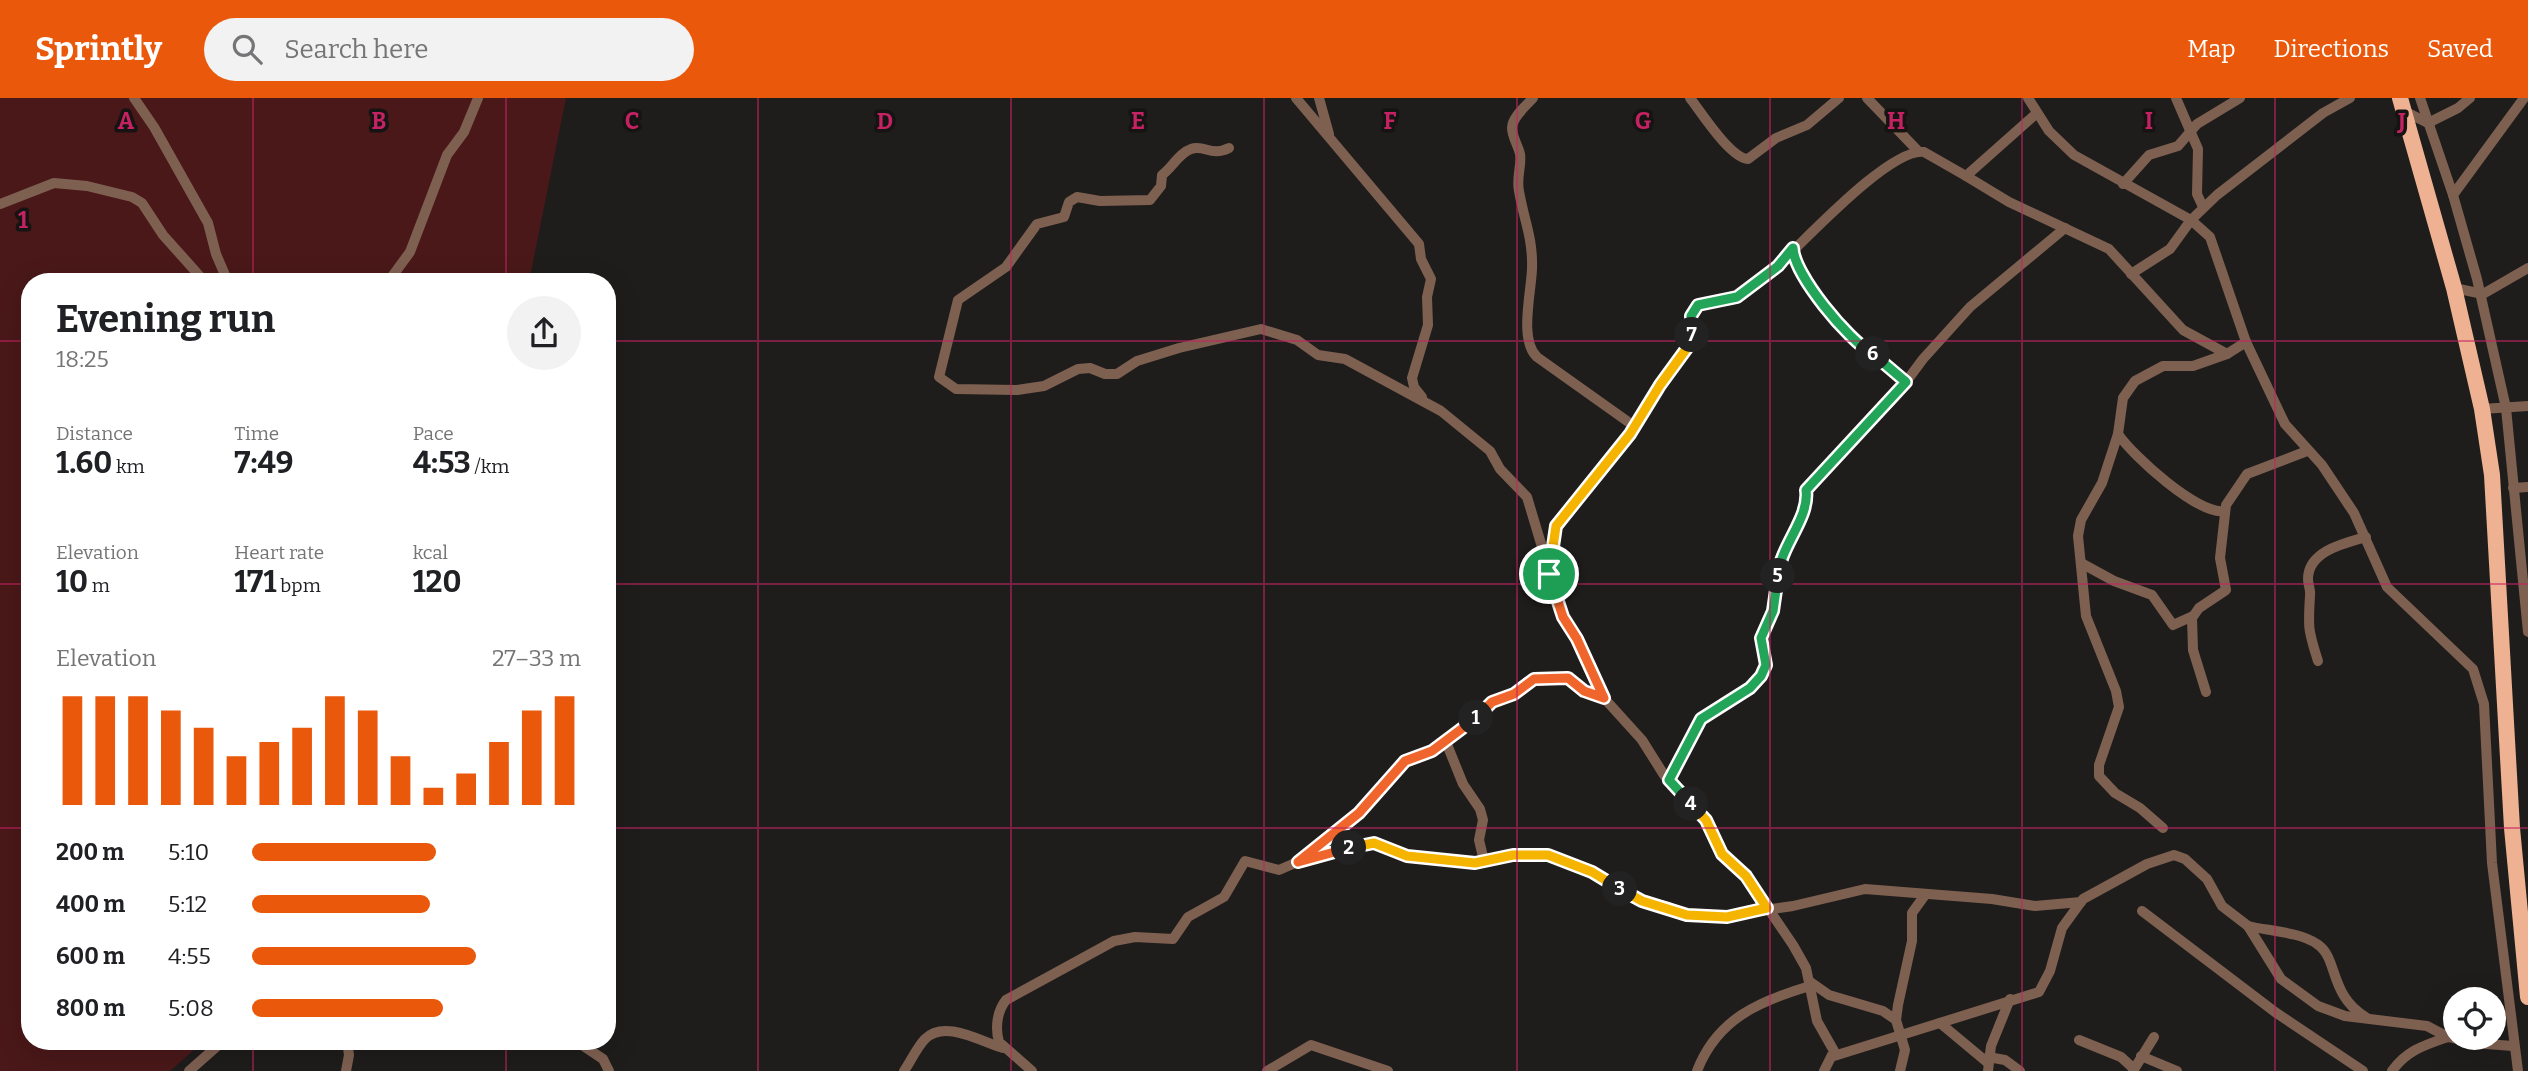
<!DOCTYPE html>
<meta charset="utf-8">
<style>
body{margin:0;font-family:Bitter,serif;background:#f2f2f2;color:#202124;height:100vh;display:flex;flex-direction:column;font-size:26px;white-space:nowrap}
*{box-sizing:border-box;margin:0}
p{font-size:23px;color:#757577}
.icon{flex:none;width:38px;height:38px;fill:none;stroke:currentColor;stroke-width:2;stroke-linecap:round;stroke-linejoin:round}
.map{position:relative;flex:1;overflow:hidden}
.drawer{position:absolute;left:21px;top:175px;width:595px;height:777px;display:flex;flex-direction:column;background:#fff;border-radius:28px;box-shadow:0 7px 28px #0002}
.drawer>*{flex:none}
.fabs{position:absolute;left:2443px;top:889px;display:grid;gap:14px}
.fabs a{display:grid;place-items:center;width:63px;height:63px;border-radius:50%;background:#fff;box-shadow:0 7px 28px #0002;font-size:35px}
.pin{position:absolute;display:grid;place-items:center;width:60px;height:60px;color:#fff;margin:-30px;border:4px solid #fff;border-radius:50%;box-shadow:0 2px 7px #0007}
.km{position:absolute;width:35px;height:35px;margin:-18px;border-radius:50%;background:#222;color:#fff;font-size:19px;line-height:35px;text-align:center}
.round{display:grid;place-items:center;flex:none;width:74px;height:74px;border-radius:37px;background:#f2f2f2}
.summary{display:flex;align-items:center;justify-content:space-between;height:119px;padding:0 35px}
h1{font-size:38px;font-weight:700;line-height:52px}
.stats{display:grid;grid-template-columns:repeat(3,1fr);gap:10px;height:119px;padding:7px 35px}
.stats div{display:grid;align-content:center}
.stats b{font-size:30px;font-weight:700}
.stats small{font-size:19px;font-weight:400}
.stats p{font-size:19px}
.chart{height:196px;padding:14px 35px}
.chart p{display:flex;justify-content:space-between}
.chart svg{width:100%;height:126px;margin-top:7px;stroke:#ea580c;stroke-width:6}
ul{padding:0 35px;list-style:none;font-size:23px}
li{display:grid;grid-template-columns:112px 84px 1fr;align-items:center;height:52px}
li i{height:18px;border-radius:9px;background:#ea580c}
header{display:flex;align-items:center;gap:42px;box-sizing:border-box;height:98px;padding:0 35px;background:#ea580c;color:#fff}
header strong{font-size:33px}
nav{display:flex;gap:38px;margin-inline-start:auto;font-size:24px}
.search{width:490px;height:63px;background:#f2f2f2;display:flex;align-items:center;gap:18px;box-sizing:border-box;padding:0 24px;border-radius:38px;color:#757577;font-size:26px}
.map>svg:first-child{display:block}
.green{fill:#4a1819}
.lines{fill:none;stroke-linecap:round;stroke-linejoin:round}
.minor{stroke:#7e6051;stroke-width:10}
.trunk{stroke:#eeb293;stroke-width:16}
.split-1-casing{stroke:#fff;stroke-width:14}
.split-2-casing{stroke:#fff;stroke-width:14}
.split-3-casing{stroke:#fff;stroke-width:14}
.split-4-casing{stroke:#fff;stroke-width:14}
.split-5-casing{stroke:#fff;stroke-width:14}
.split-6-casing{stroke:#fff;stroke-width:14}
.split-7-casing{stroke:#fff;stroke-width:14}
.split-8-casing{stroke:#fff;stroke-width:14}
.split-1{stroke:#f0652b;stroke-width:9}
.split-2{stroke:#f0652b;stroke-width:9}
.split-3{stroke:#f5b400;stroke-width:9}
.split-4{stroke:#f5b400;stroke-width:9}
.split-5{stroke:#22a559;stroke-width:9}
.split-6{stroke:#22a559;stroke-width:9}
.split-7{stroke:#22a559;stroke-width:9}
.split-8{stroke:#f5b400;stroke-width:9}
.grid{fill:none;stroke:#c42262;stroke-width:2;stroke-opacity:0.55}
.grid-label{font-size:23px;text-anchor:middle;font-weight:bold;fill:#c42262;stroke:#161412;stroke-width:7;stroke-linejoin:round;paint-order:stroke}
</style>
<header>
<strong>Sprintly</strong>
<div class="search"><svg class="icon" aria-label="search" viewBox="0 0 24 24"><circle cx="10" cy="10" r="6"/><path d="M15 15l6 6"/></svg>Search here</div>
<nav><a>Map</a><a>Directions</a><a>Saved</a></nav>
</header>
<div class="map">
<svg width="2528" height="973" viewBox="0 0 2528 973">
<rect width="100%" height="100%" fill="#1f1d1b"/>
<path class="green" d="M0,0H566L529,184H30V943H204L170,973H0Z"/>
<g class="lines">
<g class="minor">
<path d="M134,0L154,29L208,125L216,156L228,184"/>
<path d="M1296,0L1419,146L1421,161L1431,181L1427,199L1428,227L1412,280L1414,289L1422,299"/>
<path d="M1319,0L1329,36"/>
<path d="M1533,0C1526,8 1512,19 1512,30C1512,39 1518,47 1520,56C1522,67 1516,80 1519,93C1524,123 1533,139 1532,171C1531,196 1519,242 1537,259L1634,328"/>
<path d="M1690,0C1701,14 1730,60 1748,61L1776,40L1807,27L1839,0"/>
<path d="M1867,0L1918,53"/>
<path d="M2028,0L2049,33L2074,57L2191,122L2210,139L2246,244L2285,326L2322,367L2354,415L2387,489L2473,571L2484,606L2492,765L2518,973"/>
<path d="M2176,0L2198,51L2197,96L2203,109"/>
<path d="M2420,0L2453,97L2477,181L2506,310L2528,534"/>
<path d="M2404,13L2428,25L2458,10L2470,0"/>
<path d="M1229,50C1211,59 1204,46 1191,51C1179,55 1172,70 1162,77L1161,88L1150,102L1100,103L1077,99L1069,104L1064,119L1037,126L1006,169L958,202L939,279L956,291L1017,292L1044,288L1078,271L1090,270L1105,276H1117L1137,263L1179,250L1261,231L1297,242L1318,257L1345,261L1441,313L1490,353L1500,371L1527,399L1563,519L1577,541L1595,584L1604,600L1642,642L1664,677L1706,722L1722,756L1746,778L1793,847L1806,870L1817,923L1834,953L1824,973"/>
<path d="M1966,78L2009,104L2109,151L2183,232L2227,256"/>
<path d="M2123,86L2149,57L2178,48L2197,26L2240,0"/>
<path d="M2453,97L2524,0"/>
<path d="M0,106L54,85L87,88L132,99L142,105L163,137L205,184"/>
<path d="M1793,150L1799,173L1845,233L1906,284"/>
<path d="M2131,176L2170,151L2191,122L2217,97L2323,15L2350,0"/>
<path d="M388,184L410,154L447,57L464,34L478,0"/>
<path d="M2454,190L2483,196L2528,170"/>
<path d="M2482,311L2528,308"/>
<path d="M2118,336C2133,358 2198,417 2224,413"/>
<path d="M2513,390L2528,389"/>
<path d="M2081,465L2114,483L2152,497L2173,527L2193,518"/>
<path d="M1550,472L1556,428L1630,336L1659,287L1687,250L1692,241L1693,212C1705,201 1720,206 1734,201C1744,197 1768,177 1777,168C1804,144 1889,50 1924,54L1966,78L2037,15"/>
<path d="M2318,563C2308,532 2308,529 2310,498C2311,492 2308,487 2308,481C2308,453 2345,445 2366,439"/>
<path d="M2206,594L2193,552L2192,520L2199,510L2226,492L2220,460L2226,407L2247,376L2307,353"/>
<path d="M1446,644L1463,686L1480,711L1483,722L1479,742L1484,763"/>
<path d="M1669,682L1701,620L1750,590L1761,578L1767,567L1761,537L1773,513L1779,462L1807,403L1806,390L1894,300L1923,261L1970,209L2065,130"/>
<path d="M2163,730L2140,710L2115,695L2099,678V667L2119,609L2116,593L2086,518L2078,438L2081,422L2102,385L2118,336L2123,300L2135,283L2163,268H2193L2227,256L2246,244"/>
<path d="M1305,758L1359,714L1405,663L1432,653L1474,622L1492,604L1514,596L1527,584L1568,580L1584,593L1604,600"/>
<path d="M2142,813L2275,914L2363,973"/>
<path d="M2248,828C2269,833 2300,834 2317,846C2339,860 2328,897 2367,920"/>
<path d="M1809,883L1829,897L1883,913L1896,922"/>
<path d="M1940,925L1988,965"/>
<path d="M2079,942L2121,959L2134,971"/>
<path d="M576,943L603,961L609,973"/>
<path d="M1834,958L2039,894L2050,873L2062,830L2083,801L2147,766L2174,757L2185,761L2207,781L2222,808L2248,828L2281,881L2318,908L2345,918L2427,928L2448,939L2473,945L2513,948"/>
<path d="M2141,958L2177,973"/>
<path d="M1988,959L2005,962L2020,973"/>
<path d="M189,973L223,943"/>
<path d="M346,973L349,957L347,943"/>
<path d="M904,973C911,963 917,949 925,941C945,921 981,944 1003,950"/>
<path d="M1032,973L999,944C995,930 997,913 1006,902L1114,843L1135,839L1173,841L1188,819L1224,799L1245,763L1279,772L1311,758L1374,745L1407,758L1474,765L1513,757H1548L1598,777L1642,803L1669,809L1687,817L1710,820L1793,808L1865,791L1992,801L2035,808L2081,804"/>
<path d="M1267,973L1311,947L1388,973"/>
<path d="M1697,973C1717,921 1759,903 1810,888"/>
<path d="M1900,973L1905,952L1896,922L1898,907L1912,843V815L1925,797"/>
<path d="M1988,973L1991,948L2010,901"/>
<path d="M2133,973L2154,939"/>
<path d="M2392,973C2407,952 2425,947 2448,939"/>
</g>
<path class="trunk" d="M2400,0L2454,190L2482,311L2492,377L2512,730L2528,899"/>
</g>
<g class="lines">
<defs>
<path id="split-1" d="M1476,620L1492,604L1514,596L1534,581L1568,580L1584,593L1604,600L1577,541L1563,519L1549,476"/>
<path id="split-2" d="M1349,750L1298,764L1359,715L1405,663L1432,653L1476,620"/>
<path id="split-3" d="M1349,750L1374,745L1407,758L1475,765L1513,757H1548L1592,774L1620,791"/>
<path id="split-4" d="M1620,791L1642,803L1687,817L1727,819L1767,810L1746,778L1722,756L1706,722L1691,706"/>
<path id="split-5" d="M1691,706L1669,682L1701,621L1750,590L1761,578L1766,567L1761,540L1773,513L1778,478"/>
<path id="split-6" d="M1778,478C1780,448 1810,420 1806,392L1906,284L1873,256"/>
<path id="split-7" d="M1692,237L1691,218L1698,207L1737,199L1778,168L1793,150C1794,177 1848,242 1873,256"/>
<path id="split-8" d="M1549,476L1556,428L1630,336L1660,287L1687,250L1692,237"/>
</defs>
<use href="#split-1" class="split-1-casing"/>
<use href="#split-2" class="split-2-casing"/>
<use href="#split-3" class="split-3-casing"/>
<use href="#split-4" class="split-4-casing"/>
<use href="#split-5" class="split-5-casing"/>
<use href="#split-6" class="split-6-casing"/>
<use href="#split-7" class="split-7-casing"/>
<use href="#split-8" class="split-8-casing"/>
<use href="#split-1" class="split-1"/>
<use href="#split-2" class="split-2"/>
<use href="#split-3" class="split-3"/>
<use href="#split-4" class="split-4"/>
<use href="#split-5" class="split-5"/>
<use href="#split-6" class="split-6"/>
<use href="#split-7" class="split-7"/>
<use href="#split-8" class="split-8"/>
</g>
<path class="grid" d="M253,0V184M506,0V184M758,0V973M1011,0V973M1264,0V973M1517,0V973M1770,0V973M2022,0V973M2275,0V973M0,243H30M607,243H2528M0,486H30M607,486H2528M0,730H30M607,730H2528M253,943V973M506,943V973"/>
<g class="grid-label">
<text x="126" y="31">A</text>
<text x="379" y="31">B</text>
<text x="632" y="31">C</text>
<text x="885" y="31">D</text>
<text x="1138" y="31">E</text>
<text x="1390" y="31">F</text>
<text x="1643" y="31">G</text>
<text x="1896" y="31">H</text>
<text x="2149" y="31">I</text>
<text x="2402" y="31">J</text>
<text x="23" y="130">1</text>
</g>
</svg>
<div class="fabs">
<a><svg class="icon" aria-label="locate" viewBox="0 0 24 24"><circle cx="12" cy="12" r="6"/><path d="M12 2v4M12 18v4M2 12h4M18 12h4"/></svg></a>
</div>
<div class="pin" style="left:1549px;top:476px;background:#1e9e55"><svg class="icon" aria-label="arrive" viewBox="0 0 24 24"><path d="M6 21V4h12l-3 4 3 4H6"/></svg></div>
<b class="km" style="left:1476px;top:620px">1</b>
<b class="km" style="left:1349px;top:750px">2</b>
<b class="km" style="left:1620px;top:791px">3</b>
<b class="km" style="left:1691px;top:706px">4</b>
<b class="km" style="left:1778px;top:478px">5</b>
<b class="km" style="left:1873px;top:256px">6</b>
<b class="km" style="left:1692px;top:237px">7</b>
<section class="drawer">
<div class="summary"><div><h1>Evening run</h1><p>18:25</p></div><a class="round"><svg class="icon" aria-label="share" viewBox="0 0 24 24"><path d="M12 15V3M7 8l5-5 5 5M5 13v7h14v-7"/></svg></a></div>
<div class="stats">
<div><p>Distance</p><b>1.60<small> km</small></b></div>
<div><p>Time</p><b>7:49</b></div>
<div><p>Pace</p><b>4:53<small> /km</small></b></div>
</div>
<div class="stats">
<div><p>Elevation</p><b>10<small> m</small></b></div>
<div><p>Heart rate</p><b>171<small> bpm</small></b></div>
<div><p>kcal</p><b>120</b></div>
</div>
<div class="chart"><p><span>Elevation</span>27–33 m</p>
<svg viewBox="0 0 160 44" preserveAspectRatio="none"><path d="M5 44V6M15 44V6M25 44V6M35 44V11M45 44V17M55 44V27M65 44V22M75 44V17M85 44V6M95 44V11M105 44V27M115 44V38M125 44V33M135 44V22M145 44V11M155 44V6"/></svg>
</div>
<ul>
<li><b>200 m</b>5:10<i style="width:56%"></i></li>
<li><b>400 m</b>5:12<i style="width:54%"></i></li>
<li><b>600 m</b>4:55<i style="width:68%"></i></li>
<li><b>800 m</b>5:08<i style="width:58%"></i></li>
</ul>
</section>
</div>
